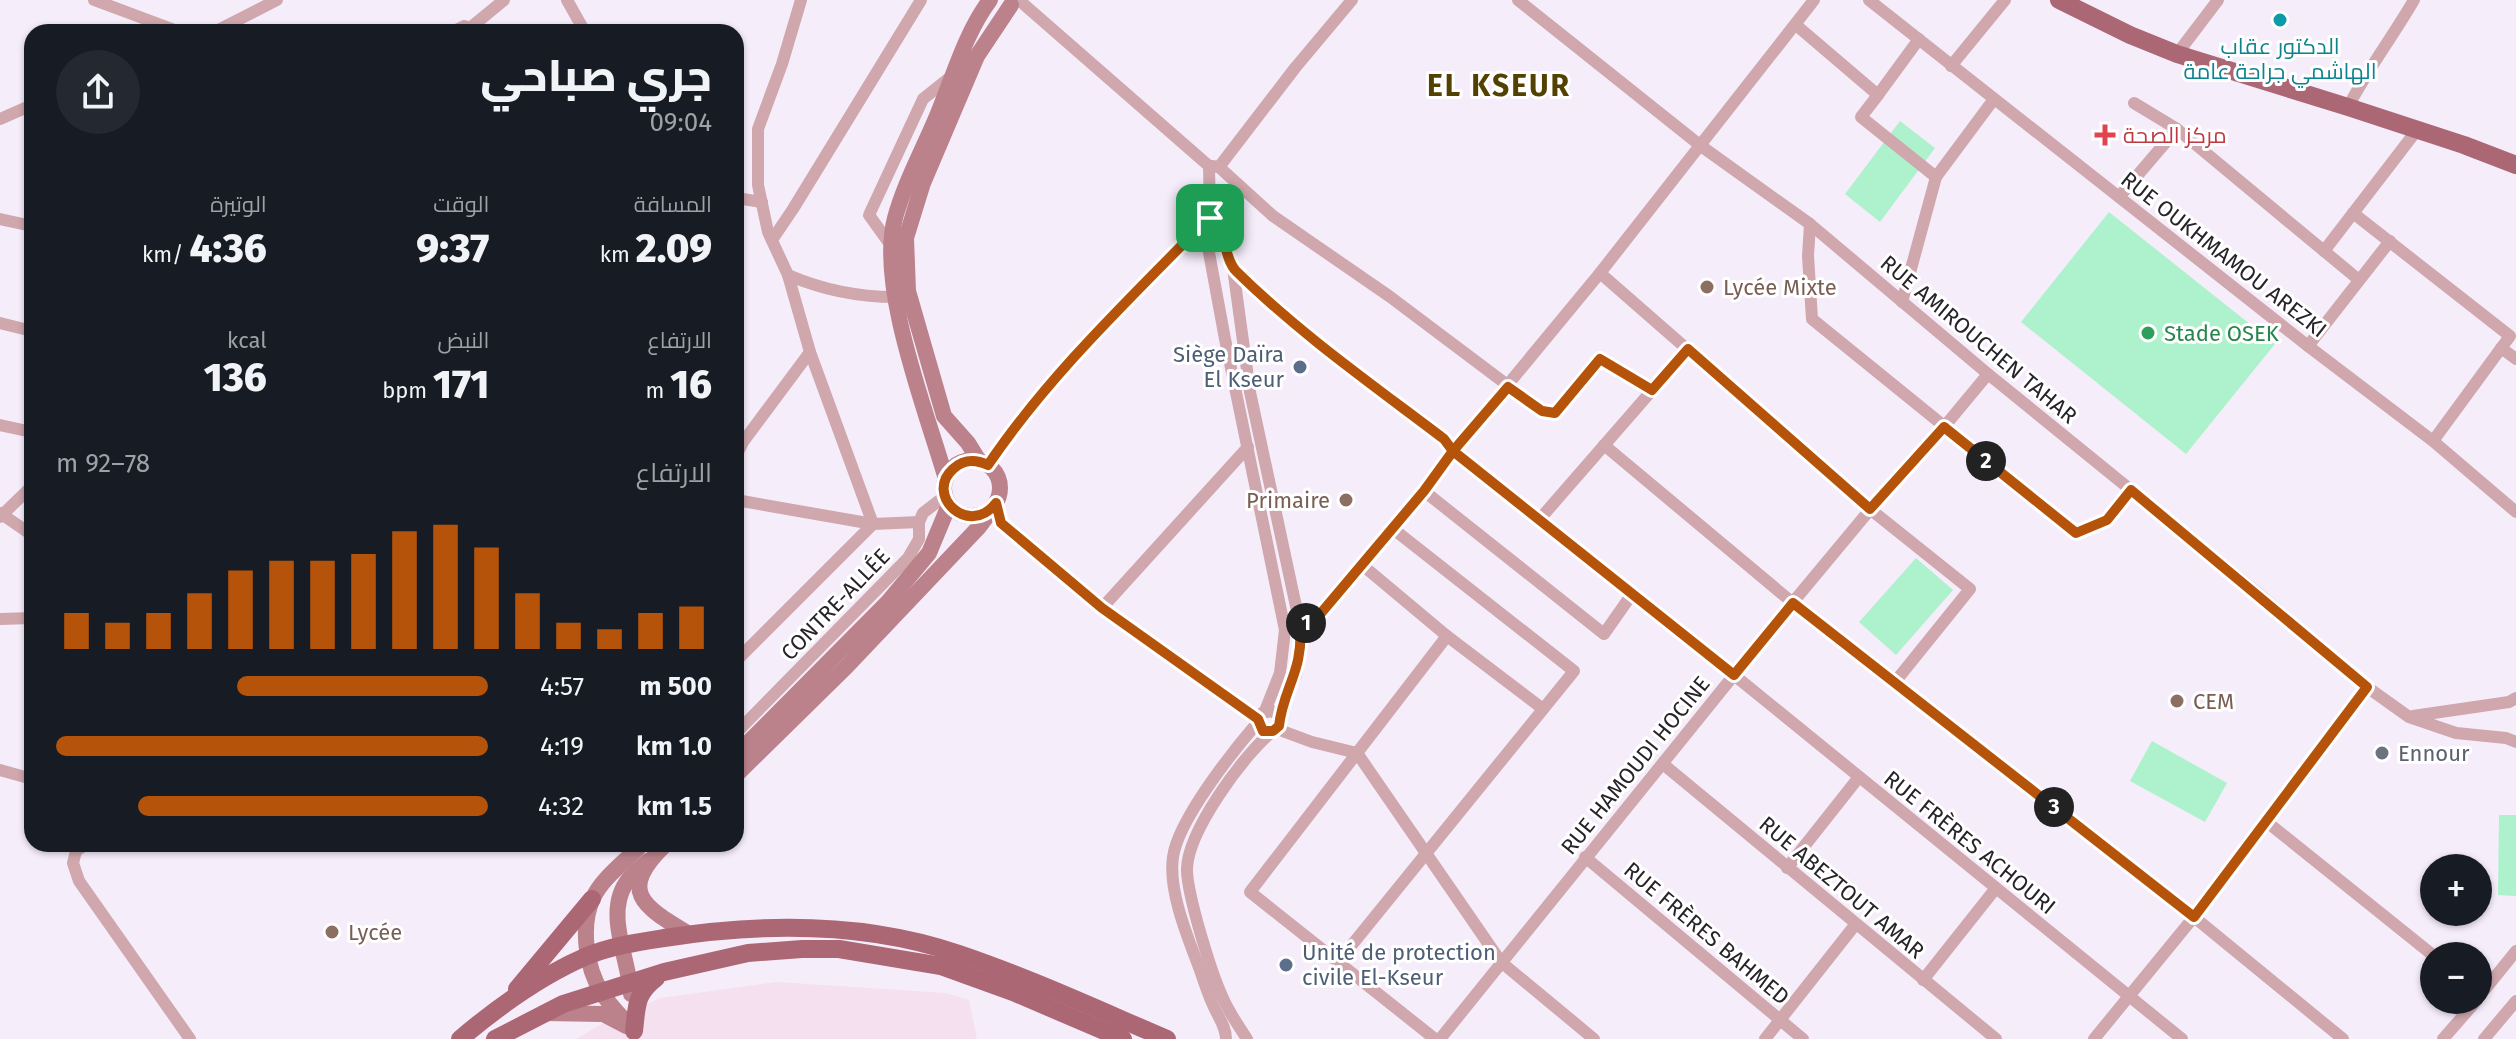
<!DOCTYPE html>
<html lang="ar">
<meta charset="utf-8">
<style>
body{margin:0;font-family:"Fira Sans",Cairo,sans-serif;background:#242831;color:#f1f3f6;direction:rtl;height:100vh;display:flex;flex-direction:column;font-size:30px;white-space:nowrap}
*{box-sizing:border-box;margin:0}
p{font-size:26px;color:#9ea1a6}
.icon{flex:none;width:44px;height:44px;fill:none;stroke:currentColor;stroke-width:2;stroke-linecap:round;stroke-linejoin:round}
.map{position:relative;flex:1;overflow:hidden;direction:ltr}
.details{position:absolute;left:24px;top:24px;width:720px;height:828px;display:flex;flex-direction:column;background:#171b24;border-radius:24px;box-shadow:0 2px 6px #0004;direction:rtl}
.details>*{flex:none}
.tools{position:absolute;left:2420px;top:854px;display:grid;gap:16px}
.tools a{display:grid;place-items:center;width:72px;height:72px;border-radius:50%;background:#171b24;box-shadow:0 2px 6px #0004;font-size:40px}
.pin{position:absolute;display:grid;place-items:center;width:68px;height:68px;color:#fff;margin:-34px;border-radius:16px;box-shadow:0 4px 12px #0006}
.km{position:absolute;width:40px;height:40px;margin:-20px;border-radius:50%;background:#222;color:#fff;font-size:22px;line-height:40px;text-align:center}
.round{display:grid;place-items:center;flex:none;width:84px;height:84px;border-radius:42px;background:#242831}
.overview{display:flex;align-items:center;justify-content:space-between;height:136px;padding:0 32px}
h1{font-size:44px;font-weight:800;line-height:60px}
.figures{display:grid;grid-template-columns:repeat(3,1fr);gap:12px;height:136px;padding:8px 32px}
.figures div{display:grid;align-content:center}
.figures b{font-size:40px;font-weight:800}
.figures small{font-size:22px;font-weight:400}
.figures p{font-size:22px}
.chart{height:224px;padding:16px 32px}
.chart p{display:flex;justify-content:space-between}
.chart svg{width:100%;height:144px;margin-top:8px;stroke:#b45309;stroke-width:6}
ul{padding:0 32px;list-style:none;font-size:26px}
li{display:grid;grid-template-columns:128px 96px 1fr;align-items:center;height:60px}
li i{height:20px;border-radius:10px;background:#b45309}
.map>svg:first-child{display:block}
.industrial{fill:#f5e0ef}
.green{fill:#adf2cc}
.lines{fill:none;stroke-linecap:round;stroke-linejoin:round}
.street{stroke:#cfa7ad;stroke-width:12}
.secondary{stroke:#bb828c;stroke-width:16}
.primary{stroke:#ac6775;stroke-width:18}
.route-casing{stroke:#fff;stroke-width:16}
.route{stroke:#b45309;stroke-width:10}
.culture-dot{fill:#0f9aa8;stroke:#fff;stroke-width:3}
.health-dot{fill:#e0444e;stroke:#fff;stroke-width:3}
.education-dot{fill:#8d6e63;stroke:#fff;stroke-width:3}
.leisure-dot{fill:#2e9e5b;stroke:#fff;stroke-width:3}
.service-dot{fill:#5c6f8a;stroke:#fff;stroke-width:3}
.worship-dot{fill:#6b7280;stroke:#fff;stroke-width:3}
.labels{text-anchor:middle;stroke-width:6;stroke-linejoin:round;paint-order:stroke}
.culture-label{font-size:22px;fill:#0d838f;stroke:#fff}
.health-label{font-size:22px;fill:#be3a42;stroke:#fff;text-anchor:start}
.street-label{font-size:22px;fill:#272429;stroke:#fff}
.education-label{font-size:22px;fill:#785e54;stroke:#fff;text-anchor:start}
.leisure-label{font-size:22px;fill:#27864d;stroke:#fff;text-anchor:start}
.service-label{font-size:22px;fill:#4e5e75;stroke:#fff;text-anchor:end}
.worship-label{font-size:22px;fill:#5b616d;stroke:#fff;text-anchor:start}
.district-label{font-size:30px;font-weight:bold;letter-spacing:2px;fill:#524100;stroke:#fff}
</style>
<div class="map">
<svg width="2516" height="1039" viewBox="0 0 2516 1039">
<rect width="100%" height="100%" fill="#f6edfb"/>
<path class="industrial" d="M777,982L946,993L969,1000L977,1039H576L598,1026L660,998Z"/>
<g class="green">
<path d="M1900,121L1935,148L1880,222L1845,194Z"/>
<path d="M2109,212L2275,344L2186,454L2021,322Z"/>
<path d="M1916,558L1953,590L1896,655L1859,622Z"/>
<path d="M2152,741L2227,783L2205,822L2130,781Z"/>
<path d="M2499,815H2516V896L2498,895Z"/>
</g>
<g class="lines">
<g class="street">
<path d="M94,0L180,32"/>
<path d="M567,0L585,32"/>
<path d="M801,0L782,64L758,129V185L768,232L788,275C823,290 857,297 895,297"/>
<path d="M1518,0L1701,146L1810,224L1988,374L2259,594L2367,687L2409,717L2456,733L2506,738L2516,742"/>
<path d="M1869,0L2308,346L2433,441L2516,512"/>
<path d="M1020,1L1209,166L1210,218"/>
<path d="M1796,25L1878,95L1861,117L1936,177"/>
<path d="M470,28L504,0"/>
<path d="M214,32L277,0"/>
<path d="M452,32L464,26L470,28V32"/>
<path d="M2177,54L2218,0"/>
<path d="M1951,66L2005,0"/>
<path d="M1878,95L1919,39"/>
<path d="M2134,103L2177,129L2359,280"/>
<path d="M2348,107C2368,69 2393,36 2414,0"/>
<path d="M0,119L32,105"/>
<path d="M1212,166L1219,167L1295,68L1352,0"/>
<path d="M1219,167L1273,216L1389,296L1542,411L1555,413L1600,359L1652,390"/>
<path d="M2119,197L2177,129"/>
<path d="M736,198L762,202"/>
<path d="M2353,213L2510,336L2433,441"/>
<path d="M0,219L32,226"/>
<path d="M1810,224L1808,256L1812,319L2076,533L2107,520L2131,490"/>
<path d="M1218,226L1233,268L1250,392L1300,625V658L1296,675L1278,715L1279,726L1270,732L1260,728L1258,719L1262,713L1272,711L1278,715"/>
<path d="M772,240L793,209L921,0"/>
<path d="M892,247L869,215L923,99L953,75"/>
<path d="M2324,251L2417,130"/>
<path d="M1233,268L1308,336L1444,439L1453,451L1734,675L2182,1039"/>
<path d="M1600,273L1870,509L1970,589L1895,682"/>
<path d="M1902,302L1936,177L1994,99"/>
<path d="M0,323L32,331"/>
<path d="M2308,346L2390,241"/>
<path d="M2501,348L2516,359"/>
<path d="M0,425L32,432"/>
<path d="M1604,445L1793,603L2194,917L2343,1039"/>
<path d="M736,456L743,442L810,352"/>
<path d="M988,465C1045,381 1117,311 1188,239L1205,231L1225,339L1285,630L1280,673L1265,711"/>
<path d="M1424,491L1604,634L1632,594"/>
<path d="M736,500L873,524L919,522"/>
<path d="M996,503L1001,523L1102,608L1258,719"/>
<path d="M0,513L32,535"/>
<path d="M0,517L32,486"/>
<path d="M1539,520L1688,349"/>
<path d="M1361,564L1447,636L1543,709"/>
<path d="M1102,608L1248,447"/>
<path d="M0,619L32,618"/>
<path d="M1285,630L1316,619L1424,491L1453,451L1600,273L1814,0"/>
<path d="M736,661L873,524L810,352L788,275"/>
<path d="M2413,716L2509,702L2516,698"/>
<path d="M1277,729L1312,742L1357,753L1501,962L1594,1039"/>
<path d="M736,733L908,558L919,539V522L923,513L945,496"/>
<path d="M1663,764L1996,1039"/>
<path d="M0,770L32,779"/>
<path d="M2267,822L2434,956"/>
<path d="M86,844L76,851L73,863L79,881L190,1039"/>
<path d="M1585,857L1803,1039"/>
<path d="M1787,868L1859,777"/>
<path d="M1338,962L1574,671L1392,528"/>
<path d="M1923,980L1996,888"/>
<path d="M2478,998L2516,951"/>
<path d="M1226,1039C1226,1026 1218,1017 1213,1005C1208,994 1204,982 1200,970C1188,938 1168,891 1173,857C1178,820 1233,751 1258,722"/>
<path d="M1247,1039C1238,1025 1228,1011 1222,996C1211,972 1188,897 1187,871C1186,833 1244,754 1273,731"/>
<path d="M1435,1039L1250,892L1447,636"/>
<path d="M1440,1039L1784,613L1893,482L1944,427L1988,374"/>
<path d="M1765,1039L1855,925"/>
<path d="M2094,1039L2220,885L2367,687"/>
<path d="M2443,1039L2477,1000"/>
<path d="M2484,1039L2516,1001"/>
</g>
<g class="secondary">
<circle cx="972" cy="488" r="28"/>
<path d="M979,461L968,443L944,416L908,291L906,238L923,183L977,56L1011,5"/>
<path d="M946,479C926,410 877,286 895,218C905,181 925,146 939,111C954,74 966,32 990,0"/>
<path d="M736,755L888,602L929,553L949,505"/>
<path d="M736,775L847,666L979,527L994,507"/>
<path d="M666,844C617,891 642,906 689,934"/>
<path d="M631,994C629,959 605,915 626,883C631,874 641,868 648,861"/>
<path d="M544,1013L603,1014L626,1026"/>
<path d="M634,1031C624,1019 611,1007 602,993C586,968 580,926 593,898C602,878 627,860 642,844"/>
</g>
<g class="primary">
<path d="M2059,0L2130,35L2177,54L2348,107L2464,145L2516,165"/>
<path d="M517,989L592,899"/>
<path d="M634,1031C637,1006 635,994 656,978"/>
<path d="M460,1039C499,1006 540,976 587,956C611,946 638,942 664,938C760,923 866,922 959,954C1030,978 1099,1010 1167,1039"/>
<path d="M495,1039L563,1004L664,972L748,953L802,949H839L941,966L1013,992L1123,1039"/>
</g>
</g>
<g class="lines">
<defs>
<path id="route" d="M1210,218L1203,224L1205,231L1188,239C1117,311 1045,381 988,465C975,459 964,459 953,469C924,495 969,538 996,503L1001,523L1102,608L1258,719L1263,731H1273L1279,726C1283,688 1304,671 1300,625L1316,619L1424,491L1453,451L1508,387L1542,411L1555,413L1600,359L1652,390L1688,349L1870,509L1944,427L2076,533L2107,520L2131,490L2367,687L2194,917L1793,603L1734,675L1453,451L1444,439C1373,385 1300,334 1236,271C1223,258 1226,225 1210,218"/>
</defs>
<use href="#route" class="route-casing"/>
<use href="#route" class="route"/>
</g>
<circle class="culture-dot" cx="2280" cy="20" r="8"/>
<path class="health-dot" d="M2101 123h8v8h8v8h-8v8h-8v-8h-8v-8h8z"/>
<g class="education-dot">
<circle cx="1707" cy="287" r="8"/>
<circle cx="1346" cy="500" r="8"/>
<circle cx="2177" cy="701" r="8"/>
<circle cx="332" cy="932" r="8"/>
</g>
<circle class="leisure-dot" cx="2148" cy="333" r="8"/>
<g class="service-dot">
<circle cx="1300" cy="367" r="8"/>
<circle cx="1286" cy="965" r="8"/>
</g>
<circle class="worship-dot" cx="2382" cy="753" r="8"/>
<g class="labels">
<g class="culture-label">
<text x="2280" y="54">الدكتور عقاب<tspan x="2280" dy="25">الهاشمي جراحة عامة</tspan></text>
</g>
<g class="health-label">
<text x="2123" y="143">مركز الصحة</text>
</g>
<g class="street-label">
<text transform="translate(2224 254) rotate(38)" y="8">RUE OUKHMAMOU AREZKI</text>
<text transform="translate(1979 339) rotate(40)" y="8">RUE AMIROUCHEN TAHAR</text>
<text transform="translate(835 604) rotate(-46)" y="8">CONTRE-ALLÉE</text>
<text transform="translate(1635 765) rotate(-51)" y="8">RUE HAMOUDI HOCINE</text>
<text transform="translate(1970 842) rotate(39)" y="8">RUE FRÈRES ACHOURI</text>
<text transform="translate(1842 887) rotate(40)" y="8">RUE ABEZTOUT AMAR</text>
<text transform="translate(1707 933) rotate(40)" y="8">RUE FRÈRES BAHMED</text>
</g>
<g class="education-label">
<text x="1723" y="295">Lycée Mixte</text>
<text x="1330" y="508" text-anchor="end">Primaire</text>
<text x="2193" y="709">CEM</text>
<text x="348" y="940">Lycée</text>
</g>
<g class="leisure-label">
<text x="2164" y="341">Stade OSEK</text>
</g>
<g class="service-label">
<text x="1284" y="362">Siège Daïra<tspan x="1284" dy="25">El Kseur</tspan></text>
<text x="1302" y="960" text-anchor="start">Unité de protection<tspan x="1302" dy="25">civile El-Kseur</tspan></text>
</g>
<g class="worship-label">
<text x="2398" y="761">Ennour</text>
</g>
<g class="district-label">
<text x="1499" y="96">EL KSEUR</text>
</g>
</g>
</svg>
<div class="tools">
<a>+</a>
<a>−</a>
</div>
<div class="pin" style="left:1210px;top:218px;background:#1e9e55"><svg class="icon" aria-label="arrive" viewBox="0 0 24 24"><path d="M6 21V4h12l-3 4 3 4H6"/></svg></div>
<b class="km" style="left:1306px;top:623px">1</b>
<b class="km" style="left:1986px;top:461px">2</b>
<b class="km" style="left:2054px;top:807px">3</b>
<section class="details">
<div class="overview"><div><h1>جري صباحي</h1><p>09:04</p></div><a class="round"><svg class="icon" aria-label="share" viewBox="0 0 24 24"><path d="M12 15V3M7 8l5-5 5 5M5 13v7h14v-7"/></svg></a></div>
<div class="figures">
<div><p>المسافة</p><b>2.09<small> km</small></b></div>
<div><p>الوقت</p><b>9:37</b></div>
<div><p>الوتيرة</p><b>4:36<small> /km</small></b></div>
</div>
<div class="figures">
<div><p>الارتفاع</p><b>16<small> m</small></b></div>
<div><p>النبض</p><b>171<small> bpm</small></b></div>
<div><p>kcal</p><b>136</b></div>
</div>
<div class="chart"><p><span>الارتفاع</span>78–92 m</p>
<svg viewBox="0 0 160 44" preserveAspectRatio="none"><path d="M5 44V33M15 44V36M25 44V33M35 44V27M45 44V20M55 44V17M65 44V17M75 44V15M85 44V8M95 44V6M105 44V13M115 44V27M125 44V36M135 44V38M145 44V33M155 44V31"/></svg>
</div>
<ul>
<li><b>500 m</b>4:57<i style="width:58%"></i></li>
<li><b>1.0 km</b>4:19<i style="width:100%"></i></li>
<li><b>1.5 km</b>4:32<i style="width:81%"></i></li>
</ul>
</section>
</div>
